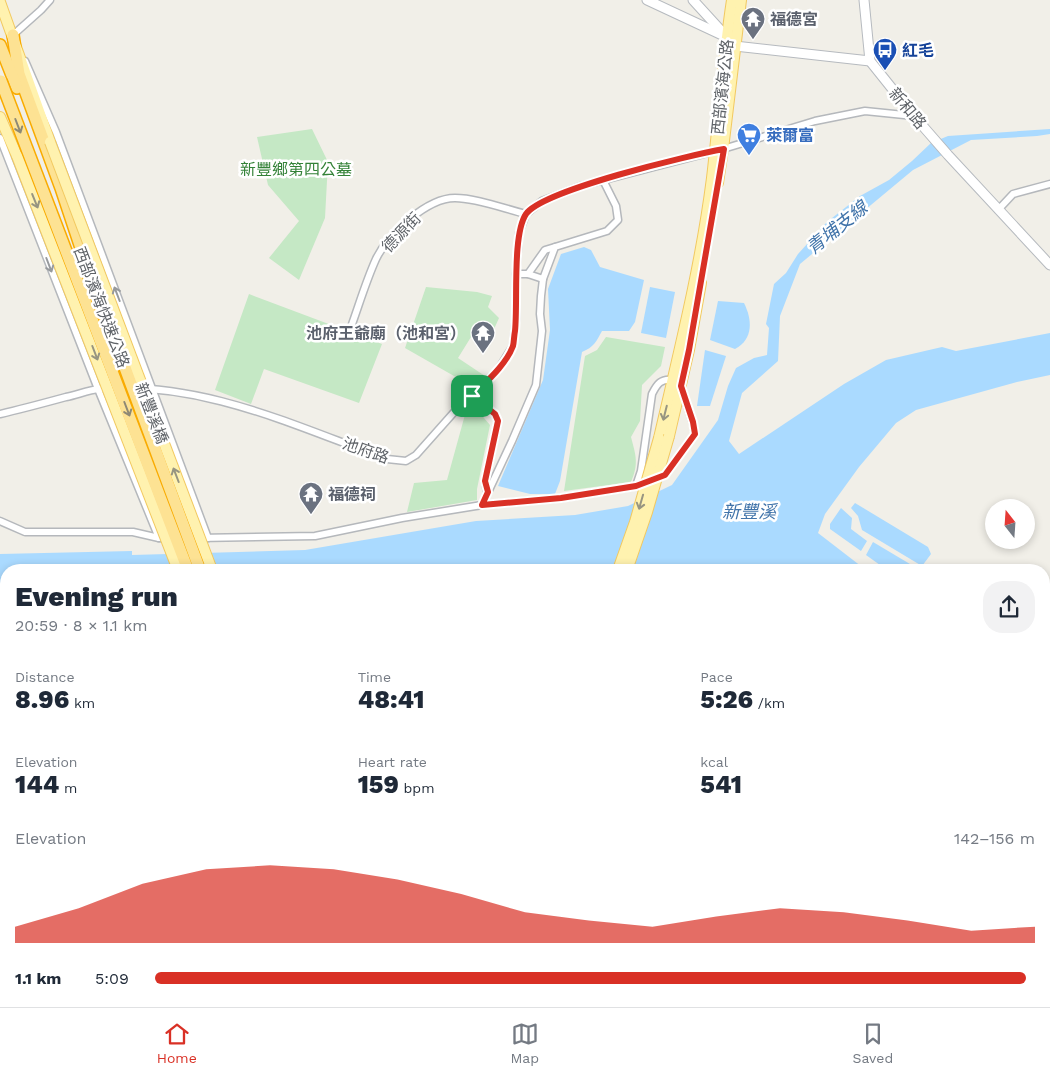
<!DOCTYPE html>
<meta charset="utf-8">
<style>
body{margin:0;font-family:"Work Sans","Noto Sans TC",sans-serif;background:#f2f2f3;color:#1f2937;height:100vh;display:flex;flex-direction:column;font-size:19px;white-space:nowrap}
*{box-sizing:border-box;margin:0}
p{font-size:16px;color:#747a83}
.icon{flex:none;width:28px;height:28px;fill:none;stroke:currentColor;stroke-width:2;stroke-linecap:round;stroke-linejoin:round}
.map{position:relative;flex:1;overflow:hidden}
.sheet{position:absolute;left:0px;top:564px;width:1050px;height:444px;display:flex;flex-direction:column;background:#fff;border-radius:20px 20px 0 0;box-shadow:0 2px 8px #0003}
.sheet>*{flex:none}
.needle{width:32px;rotate:343deg}
.tools{position:absolute;left:985px;top:499px;display:grid;gap:10px}
.tools a{display:grid;place-items:center;width:50px;height:50px;border-radius:50%;background:#fff;box-shadow:0 2px 8px #0003;font-size:25px}
.pin{position:absolute;display:grid;place-items:center;width:42px;height:42px;color:#fff;margin:-21px;border-radius:10px;box-shadow:0 2px 8px #0006}
.round{display:grid;place-items:center;flex:none;width:52px;height:52px;border-radius:20px;background:#f2f2f3}
.overview{display:flex;align-items:center;justify-content:space-between;height:85px;padding:0 15px}
h1{font-size:28px;font-weight:800;line-height:38px}
.metrics{display:grid;grid-template-columns:repeat(3,1fr);gap:8px;height:85px;padding:5px 15px}
.metrics div{display:grid;align-content:center}
.metrics b{font-size:25px;font-weight:800}
.metrics small{font-size:14px;font-weight:400}
.metrics p{font-size:14px}
.chart{height:140px;padding:10px 15px}
.chart p{display:flex;justify-content:space-between}
.chart svg{width:100%;height:90px;margin-top:5px;fill:#d93025;opacity:.7}
ul{padding:0 15px;list-style:none;font-size:16px}
li{display:grid;grid-template-columns:80px 60px 1fr;align-items:center;height:38px}
li i{height:12px;border-radius:6px;background:#d93025}
.tab-bar{display:flex;justify-content:space-around;align-items:center;height:70px;border-top:1px solid #e0e1e3;background:#fff;font-size:14px;color:#747a83}
.tab-bar a{display:grid;justify-items:center;gap:2px}
.tab-bar .active{color:#d93025}
.map>svg:first-child{display:block}
.green{fill:#c5e8c5}
.water{fill:#aadaff}
.lines{fill:none;stroke-linecap:round;stroke-linejoin:round}
.stream{stroke:#aadaff;stroke-width:2}
.street-casing{stroke:#b5b8bc;stroke-width:9}
.secondary-casing{stroke:#b6babf;stroke-width:11}
.primary-casing{stroke:#f2c960;stroke-width:12}
.highway-casing{stroke:#f9ab00;stroke-width:14}
.street{stroke:#fff;stroke-width:6}
.secondary{stroke:#fff;stroke-width:9}
.primary{stroke:#fff2af;stroke-width:10}
.highway{stroke:#fde293;stroke-width:11}
.primary-bridge-casing{stroke:#f2c960;stroke-width:12;stroke-linecap:butt}
.highway-bridge-casing{stroke:#f9ab00;stroke-width:14;stroke-linecap:butt}
.primary-bridge{stroke:#fff2af;stroke-width:10}
.highway-bridge{stroke:#fde293;stroke-width:11}
.oneway{stroke:#8e8975}
.oneway2{stroke:#979581}
.oneway3{stroke:#979a9d}
.route-casing{stroke:#fff;stroke-width:10}
.route{stroke:#d93025;stroke-width:6}
.labels{text-anchor:middle;stroke-width:5;stroke-linejoin:round;paint-order:stroke}
.worship-label{font-size:16px;font-weight:bold;fill:#5b616d;stroke:#fff;text-anchor:start}
.transit-label{font-size:16px;font-weight:bold;fill:#164399;stroke:#fff;text-anchor:start}
.street-label{font-size:16px;fill:#5f6368;stroke:#fff}
.shop-label{font-size:16px;font-weight:bold;fill:#366cbe;stroke:#fff;text-anchor:start}
.park-label{font-size:16px;fill:#348238;stroke:#fff}
.water-label{font-size:18px;font-style:italic;fill:#4174aa;stroke:#fff}
</style>
<div class="map">
<svg width="1050" height="1007" viewBox="0 0 1050 1007">
<rect width="100%" height="100%" fill="#f1efe8"/>
<g class="green">
<path d="M312,129L328,162L325,218L299,280L269,258L299,221L268,185L257,137Z"/>
<path d="M426,287L477,292L492,296L488,307L499,318L490,338L483,334L477,341L471,337L458,358L485,376L466,397L456,388L461,380L405,348Z"/>
<path d="M249,294L382,344L359,403L264,369L251,404L215,390Z"/>
<path d="M606,337L665,347L661,366L642,385L640,421L631,437C636,456 639,464 631,482L564,491L585,356L597,350Z"/>
<path d="M472,404L490,425L477,489V500L407,512L414,483L447,480L466,411Z"/>
<path d="M6,616V917L0,931V617Z"/>
</g>
<g class="water">
<path d="M1050,129V134L1037,136L971,140L913,170L800,264L780,316L778,361L742,393L729,441L739,454L844,384L886,360L942,347L956,351L1050,333V375L1017,382L916,410L896,423L859,467L825,514L818,533L866,570H6V612L0,613V554L132,551V555L305,550L476,521L575,515L628,506L672,485L718,420L728,386L736,368L754,358L767,355L769,328L766,324L774,284L786,273L798,254L827,222L860,196L889,180L912,161L931,143L948,136Z"/>
<path d="M584,247L591,250L600,267L644,280L635,322L629,331H602C596,342 594,347 582,352L560,481L555,494H530L498,486L543,380L550,330L548,289L561,254Z"/>
<path d="M650,287L675,292L666,338L641,333Z"/>
<path d="M718,301L744,303C752,319 754,339 735,349L710,340Z"/>
<path d="M705,350L726,356L710,406H697Z"/>
<path d="M855,503L928,547L931,554L922,566L862,530L858,516L851,508Z"/>
<path d="M841,508L852,518L851,529L867,541L861,551L830,529V524Z"/>
<path d="M873,542L915,567L917,570H887L866,555Z"/>
</g>
<g class="lines">
<path class="stream" d="M978,1007L979,1001"/>
<defs>
<g id="street">
<path d="M13,36V35L41,10L50,0"/>
<path d="M25,61L56,132L208,538"/>
<path d="M0,138L98,389L159,538"/>
<path d="M998,210L1013,194L1050,184"/>
<path d="M516,274H528L543,279"/>
<path d="M528,274L545,250L555,247"/>
<path d="M351,327C359,305 366,281 376,259C388,234 427,198 455,198C477,198 505,209 526,214"/>
<path d="M472,396L495,414L498,421L485,481L487,492"/>
<path d="M0,414C22,409 44,403 66,397C77,395 88,390 99,389C203,381 292,425 387,459L406,461L416,455L456,410L498,370L513,346L516,318V274L519,233L526,214L542,201L581,186L723,149L815,121L865,111L914,116"/>
<path d="M656,479L665,475L695,434L693,423L681,387"/>
<path d="M636,486L641,471L652,394C657,384 661,378 673,380"/>
<path d="M482,505L561,498L636,486L647,482"/>
<path d="M0,521L25,532H133L159,538H167"/>
<path d="M197,538L315,536L402,518L482,505L512,441L536,385L542,331L540,314L541,296L543,279L555,247L607,231L618,220L616,206L603,180"/>
</g>
<g id="secondary">
<path d="M647,0L722,35"/>
<path d="M693,0L735,46L870,61"/>
<path d="M864,0L870,61L914,116L948,155L1050,265"/>
</g>
<g id="primary">
<path d="M0,2L50,142"/>
<path d="M0,117L17,156"/>
<path d="M718,183L723,149L741,0"/>
<path d="M669,436L689,350L701,283"/>
<path d="M659,438C679,352 701,265 712,178C719,118 723,59 732,0"/>
<path d="M312,1001L313,1007"/>
<path d="M341,1001L342,1007"/>
<path d="M447,1007L449,1001"/>
<path d="M457,1007L460,1001"/>
</g>
<g id="highway">
<path d="M13,35L19,74L61,188L84,257"/>
<path d="M0,45L17,88"/>
<path d="M322,1001L323,1007"/>
<path d="M332,1001L333,1007"/>
</g>
</defs>
<use href="#street" class="street-casing"/>
<use href="#secondary" class="secondary-casing"/>
<use href="#primary" class="primary-casing"/>
<use href="#highway" class="highway-casing"/>
<use href="#street" class="street"/>
<use href="#secondary" class="secondary"/>
<use href="#primary" class="primary"/>
<use href="#highway" class="highway"/>
<defs>
<g id="primary-bridge">
<path d="M50,142L212,570"/>
<path d="M17,156L178,570"/>
<path d="M618,570L635,522L659,438"/>
<path d="M627,570L647,512L669,436"/>
</g>
<g id="highway-bridge">
<path d="M1,81L188,570"/>
<path d="M84,257L200,570"/>
</g>
</defs>
<use href="#primary-bridge" class="primary-bridge-casing"/>
<use href="#highway-bridge" class="highway-bridge-casing"/>
<use href="#primary-bridge" class="primary-bridge"/>
<use href="#highway-bridge" class="highway-bridge"/>
</g>
<defs><path id="oneway-shaft" d="M-6 0H5M1.5-3L5.5 0L1.5 3" fill="none" stroke-width="1.6" stroke-linecap="round" stroke-linejoin="round" transform="scale(1.25)"/></defs>
<g class="oneway">
<use href="#oneway-shaft" transform="translate(18 126) rotate(69)"/>
<use href="#oneway-shaft" transform="translate(127 409) rotate(69)"/>
</g>
<g class="oneway2">
<use href="#oneway-shaft" transform="translate(35 201) rotate(68)"/>
<use href="#oneway-shaft" transform="translate(95 353) rotate(69)"/>
<use href="#oneway-shaft" transform="translate(665 413) rotate(104)"/>
<use href="#oneway-shaft" transform="translate(176 475) rotate(-111)"/>
<use href="#oneway-shaft" transform="translate(641 502) rotate(106)"/>
</g>
<g class="oneway3">
<use href="#oneway-shaft" transform="translate(49 265) rotate(69)"/>
<use href="#oneway-shaft" transform="translate(117 294) rotate(-111)"/>
</g>
<g class="lines">
<defs>
<path id="route" d="M724,149L689,350L681,386L693,422L695,434L665,475L636,486L561,498L482,505L488,492L485,481L498,421L495,414L472,396C486,382 506,365 513,346C514,342 514,336 515,331C518,303 512,235 526,214C543,190 690,155 724,149Z"/>
</defs>
<use href="#route" class="route-casing"/>
<use href="#route" class="route"/>
</g>
<defs>
<symbol id="temple-pin" viewBox="-11 -11 22 30"><path d="M0 17L-7.5 6A9.5 9.5 0 1 1 7.5 6Z" fill="#6b7280" stroke="#fff"/><path d="M0-6L5-2H3V0L6.5 2.5H4V6H1.5V3h-3V6H-4V2.5H-6.5L-3 0V-2H-5Z" fill="#fff"/></symbol>
<symbol id="bus-pin" viewBox="-11 -11 22 30"><path d="M0 17L-7.5 6A9.5 9.5 0 1 1 7.5 6Z" fill="#1a4fb4" stroke="#fff"/><path d="M-5-6H5V4H4V6H2V4H-2V6H-4V4H-5ZM-3.5-4V0h7V-4ZM-3.5 1.2v1.5H-2V1.2ZM2 1.2v1.5H3.5V1.2Z" fill="#fff"/></symbol>
<symbol id="supermarket-pin" viewBox="-11 -11 22 30"><path d="M0 17L-7.5 6A9.5 9.5 0 1 1 7.5 6Z" fill="#3f7fe0" stroke="#fff"/><path d="M-6-5.5h2.5l.6 2H6L4.5 2H-2.5L-4.4-4H-6ZM-1.5 3.2a1.3 1.3 0 1 0 .1 0ZM3 3.2a1.3 1.3 0 1 0 .1 0Z" fill="#fff"/></symbol>
</defs>
<g fill-rule="evenodd">
<use href="#temple-pin" x="739" y="5" width="28" height="38"/>
<use href="#bus-pin" x="871" y="36" width="28" height="38"/>
<use href="#supermarket-pin" x="735" y="121" width="28" height="38"/>
<use href="#temple-pin" x="469" y="319" width="28" height="38"/>
<use href="#temple-pin" x="297" y="480" width="28" height="38"/>
</g>
<g class="labels">
<g class="worship-label">
<text x="770" y="25">福德宮</text>
<text x="466" y="339" text-anchor="end">池府王爺廟（池和宮）</text>
<text x="328" y="500">福德祠</text>
</g>
<g class="transit-label">
<text x="902" y="56">紅毛</text>
</g>
<g class="street-label">
<text transform="translate(722 87) rotate(-84)" y="6">西部濱海公路</text>
<text transform="translate(908 108) rotate(50)" y="6">新和路</text>
<text transform="translate(401 232) rotate(-46)" y="6">德源街</text>
<text transform="translate(102 307) rotate(69)" y="6">西部濱海快速公路</text>
<text transform="translate(152 413) rotate(69)" y="6">新豐溪橋</text>
<text transform="translate(366 450) rotate(19)" y="6">池府路</text>
</g>
<g class="shop-label">
<text x="766" y="141">萊爾富</text>
</g>
<g class="park-label">
<text x="296" y="175">新豐鄉第四公墓</text>
</g>
<g class="water-label">
<text transform="translate(837 228) rotate(-39)" y="6">青埔支線</text>
<text x="749" y="518">新豐溪</text>
</g>
</g>
</svg>
<div class="tools">
<a><svg class="needle" viewBox="-14 -14 28 28"><path d="M0-13l5 13h-10z" fill="#e53935"/><path d="M0 13l5-13h-10z" fill="#747a83"/></svg></a>
</div>
<div class="pin" style="left:472px;top:396px;background:#1e9e55"><svg class="icon" aria-label="arrive" viewBox="0 0 24 24"><path d="M6 21V4h12l-3 4 3 4H6"/></svg></div>
<section class="sheet">
<div class="overview"><div><h1>Evening run</h1><p>20:59 · 8 × 1.1 km</p></div><a class="round"><svg class="icon" aria-label="share" viewBox="0 0 24 24"><path d="M12 15V3M7 8l5-5 5 5M5 13v7h14v-7"/></svg></a></div>
<div class="metrics">
<div><p>Distance</p><b>8.96<small> km</small></b></div>
<div><p>Time</p><b>48:41</b></div>
<div><p>Pace</p><b>5:26<small> /km</small></b></div>
</div>
<div class="metrics">
<div><p>Elevation</p><b>144<small> m</small></b></div>
<div><p>Heart rate</p><b>159<small> bpm</small></b></div>
<div><p>kcal</p><b>541</b></div>
</div>
<div class="chart"><p><span>Elevation</span>142–156 m</p>
<svg viewBox="0 0 160 44" preserveAspectRatio="none"><path d="M0 44V36L10 27L20 15L30 8L40 6L50 8L60 13L70 20L80 29L90 33L100 36L110 31L120 27L130 29L140 33L150 38L160 36V44z"/></svg>
</div>
<ul>
<li><b>1.1 km</b>5:09<i style="width:99%"></i></li>
</ul>
</section>
</div>
<nav class="tab-bar">
<a class="active"><svg class="icon" aria-label="home" viewBox="0 0 24 24"><path d="M3 11l9-7 9 7M6 9v11h12V9"/></svg>Home</a>
<a><svg class="icon" aria-label="map" viewBox="0 0 24 24"><path d="M3 6l6-2 6 2 6-2v14l-6 2-6-2-6 2zM9 4v14M15 6v14"/></svg>Map</a>
<a><svg class="icon" aria-label="saved" viewBox="0 0 24 24"><path d="M7 4h10v16l-5-4-5 4z"/></svg>Saved</a>
</nav>
